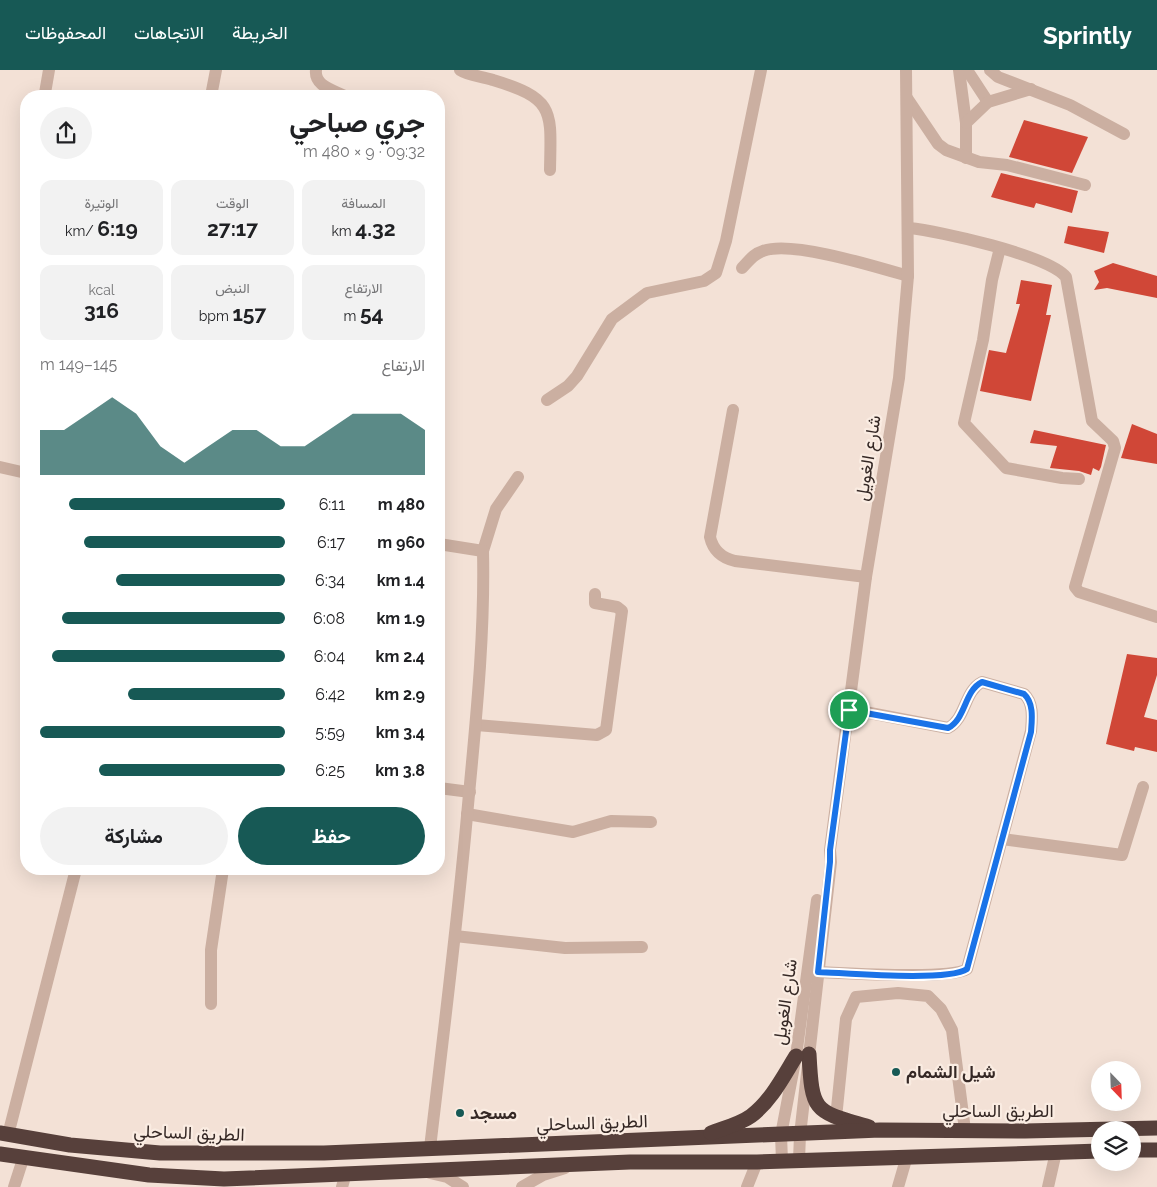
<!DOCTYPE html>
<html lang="ar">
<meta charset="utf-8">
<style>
body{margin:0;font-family:Raleway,Vazirmatn,sans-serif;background:#f2f2f2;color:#202124;direction:rtl;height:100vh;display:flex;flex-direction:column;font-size:19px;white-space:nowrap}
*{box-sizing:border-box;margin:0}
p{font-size:16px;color:#757577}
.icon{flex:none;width:28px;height:28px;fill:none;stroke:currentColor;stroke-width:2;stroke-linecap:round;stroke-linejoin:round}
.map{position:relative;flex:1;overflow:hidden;direction:ltr}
.side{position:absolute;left:20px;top:20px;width:425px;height:785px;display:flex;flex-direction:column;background:#fff;border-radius:20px;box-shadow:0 5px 20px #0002;direction:rtl}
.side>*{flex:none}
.needle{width:32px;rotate:157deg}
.tools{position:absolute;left:1091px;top:991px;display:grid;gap:10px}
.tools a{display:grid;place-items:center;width:50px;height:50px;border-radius:50%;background:#fff;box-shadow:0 5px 20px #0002;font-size:25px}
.pin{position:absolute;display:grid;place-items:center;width:42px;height:42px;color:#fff;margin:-21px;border:2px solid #fff;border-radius:50%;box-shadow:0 1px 5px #0007}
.round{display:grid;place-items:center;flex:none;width:52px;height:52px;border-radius:26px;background:#f2f2f2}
.head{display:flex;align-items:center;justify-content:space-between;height:85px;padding:0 20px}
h1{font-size:28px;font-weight:700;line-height:38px}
.figures{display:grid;grid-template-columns:repeat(3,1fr);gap:8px;height:85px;padding:5px 20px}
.figures div{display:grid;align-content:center;border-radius:12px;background:#f2f2f2;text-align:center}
.figures b{font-size:21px;font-weight:700}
.figures small{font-size:14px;font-weight:400}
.figures p{font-size:14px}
.chart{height:140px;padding:10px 20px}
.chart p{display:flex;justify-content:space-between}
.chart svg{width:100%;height:90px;margin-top:5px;fill:#175955;opacity:.7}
.button{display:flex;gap:10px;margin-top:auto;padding:10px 20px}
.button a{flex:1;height:58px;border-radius:30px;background:#175955;color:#fff;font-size:20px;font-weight:700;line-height:58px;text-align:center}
.button a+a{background:#f2f2f2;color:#202124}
ul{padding:0 20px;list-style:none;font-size:16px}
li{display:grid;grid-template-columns:80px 60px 1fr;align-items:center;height:38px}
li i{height:12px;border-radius:6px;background:#175955}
header{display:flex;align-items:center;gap:30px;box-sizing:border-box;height:70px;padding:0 25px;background:#175955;color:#fff}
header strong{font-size:24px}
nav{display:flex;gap:28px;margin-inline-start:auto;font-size:18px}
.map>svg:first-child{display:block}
.building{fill:#d04737}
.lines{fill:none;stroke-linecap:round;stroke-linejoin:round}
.minor{stroke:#cbafa1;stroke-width:12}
.highway{stroke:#57403b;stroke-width:15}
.route-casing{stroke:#fff;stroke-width:10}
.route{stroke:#1a73e8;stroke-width:6}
.poi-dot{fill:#175955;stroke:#faece2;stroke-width:2}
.labels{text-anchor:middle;stroke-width:4.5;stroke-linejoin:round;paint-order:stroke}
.street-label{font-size:18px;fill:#352825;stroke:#faece2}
.poi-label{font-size:18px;font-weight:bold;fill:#352825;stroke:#faece2;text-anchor:start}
</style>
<header>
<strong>Sprintly</strong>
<nav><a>الخريطة</a><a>الاتجاهات</a><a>المحفوظات</a></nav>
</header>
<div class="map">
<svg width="1157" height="1117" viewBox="0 0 1157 1117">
<rect width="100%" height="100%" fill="#f3e1d6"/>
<g class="building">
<path d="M1024,50L1088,67L1072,103L1009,87Z"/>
<path d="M1001,103L1078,121L1072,143L1036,133L1034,138L991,127Z"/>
<path d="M1068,156L1109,162L1104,183L1064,173Z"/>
<path d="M1113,193L1157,206V228L1107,218L1094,220L1099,212L1094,201Z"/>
<path d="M1021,210L1052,215L1046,245H1051L1031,331L980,321L989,280L1006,283L1020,234H1016Z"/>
<path d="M1132,354L1157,364V394L1121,388Z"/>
<path d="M1034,360L1106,375L1101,397L1099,401L1093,398L1091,405L1079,401L1050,398L1057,376L1030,373Z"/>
<path d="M1127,584L1157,588V605L1144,647L1157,650V682L1135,677L1134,681L1106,674Z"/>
</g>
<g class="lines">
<g class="minor">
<path d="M316,0C314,16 333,20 345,26"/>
<path d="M460,0C469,6 482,6 493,10C556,29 551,41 550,100"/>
<path d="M959,0L966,53V88"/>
<path d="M967,0L988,32"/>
<path d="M990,0L998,7L1070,35L1124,64"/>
<path d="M47,26L45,23L49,0"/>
<path d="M211,26L216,0"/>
<path d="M907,28L938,74L946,80L979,92L1007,95L1085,115"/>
<path d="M966,53L988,32L1031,19"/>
<path d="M909,158C939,161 1048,185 1066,207L1092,351L1113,371L1115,378L1075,517L1079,522L1157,547"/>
<path d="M1000,178L992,210L983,270L964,353L1006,398L1062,408L1079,409"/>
<path d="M742,198C749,191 753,184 763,181C791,170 877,197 908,206"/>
<path d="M547,330L568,316L577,306L612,249L647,223L704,211L716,203L726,171L761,0"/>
<path d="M733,340L710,467C713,480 722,488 735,491L866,507"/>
<path d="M0,397L26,403"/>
<path d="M483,481L496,439L518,407"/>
<path d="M476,655L597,665L606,660L622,541L617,537L595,533V524"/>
<path d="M439,718L470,722"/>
<path d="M467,744L573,762L611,751L651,752"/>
<path d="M1002,769L1122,785L1143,717"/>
<path d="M455,866L565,878L642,877"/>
<path d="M818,902C845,903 950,910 967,899L1031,661C1032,649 1034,633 1024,624L982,612C964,621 966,649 948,658L849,639"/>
<path d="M211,934V880L223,799"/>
<path d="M836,1048L846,949L856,927L898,923L928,926L941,939L952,960L965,1060"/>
<path d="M8,1065L76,799"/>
<path d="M430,1078C443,967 457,857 467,746C475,658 485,570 483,481L439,474"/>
<path d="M799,1090L800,1065L831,792L830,780L866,507L899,308L908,206L906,0"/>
<path d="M782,1091L781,1065L796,986L817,830"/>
<path d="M430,1103L447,1107L463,1117"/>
<path d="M14,1117L23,1089"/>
<path d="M342,1117L346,1103"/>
<path d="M522,1117L543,1105L565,1098"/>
<path d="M747,1117L757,1092"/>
<path d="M898,1117L907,1086"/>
<path d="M1048,1117L1056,1082"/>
</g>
<g class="highway">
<path d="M809,984C812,1043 814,1041 869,1057"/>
<path d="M0,1063L70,1075L160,1083H324L880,1060L1025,1061L1157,1058"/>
<path d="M711,1063C724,1058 740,1054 751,1046C771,1031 783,1007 796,986"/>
<path d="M1132,1080H1157"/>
<path d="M0,1084L149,1105L224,1109L630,1092H757L1100,1081"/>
</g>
</g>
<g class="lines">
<defs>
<path id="route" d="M982,612L1024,624C1034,633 1032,649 1031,662L967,899C948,912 846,903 818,902L830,792V780L849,640L948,658C966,649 964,621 982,612Z"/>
</defs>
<use href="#route" class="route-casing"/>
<use href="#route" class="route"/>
</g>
<g class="poi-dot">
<circle cx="896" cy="1002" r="5"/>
<circle cx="460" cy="1043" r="5"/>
</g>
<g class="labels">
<g class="street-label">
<text transform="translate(868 388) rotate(-81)" y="6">شارع الغويل</text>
<text transform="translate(785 932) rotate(-82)" y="6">شارع الغويل</text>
<text x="998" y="1047">الطريق الساحلي</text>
<text transform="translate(592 1053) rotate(-2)" y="6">الطريق الساحلي</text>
<text transform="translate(189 1063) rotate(2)" y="6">الطريق الساحلي</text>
</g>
<g class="poi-label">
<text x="906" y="1008">شيل الشمام</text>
<text x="470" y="1049">مسجد</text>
</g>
</g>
</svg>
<div class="tools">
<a><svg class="needle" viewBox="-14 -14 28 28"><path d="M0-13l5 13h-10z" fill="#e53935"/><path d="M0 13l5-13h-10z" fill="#757577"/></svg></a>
<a><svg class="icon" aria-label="layers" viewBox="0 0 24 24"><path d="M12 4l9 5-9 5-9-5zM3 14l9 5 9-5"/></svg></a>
</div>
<div class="pin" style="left:849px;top:640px;background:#1e9e55"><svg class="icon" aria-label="arrive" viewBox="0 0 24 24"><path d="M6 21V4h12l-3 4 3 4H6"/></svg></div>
<section class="side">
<div class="head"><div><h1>جري صباحي</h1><p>09:32 · 9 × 480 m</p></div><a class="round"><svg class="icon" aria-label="share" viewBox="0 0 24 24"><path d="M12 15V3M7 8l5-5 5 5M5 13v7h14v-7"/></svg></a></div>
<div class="figures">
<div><p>المسافة</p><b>4.32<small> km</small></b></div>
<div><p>الوقت</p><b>27:17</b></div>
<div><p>الوتيرة</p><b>6:19<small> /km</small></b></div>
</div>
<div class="figures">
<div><p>الارتفاع</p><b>54<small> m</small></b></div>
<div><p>النبض</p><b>157<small> bpm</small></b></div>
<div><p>kcal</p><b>316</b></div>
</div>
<div class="chart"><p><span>الارتفاع</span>145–149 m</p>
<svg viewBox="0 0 160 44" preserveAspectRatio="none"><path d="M0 44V22L10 22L20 14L30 6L40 14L50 30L60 38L70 30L80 22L90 22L100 30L110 30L120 22L130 14L140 14L150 14L160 22V44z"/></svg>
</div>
<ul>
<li><b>480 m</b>6:11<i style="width:88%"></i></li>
<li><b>960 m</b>6:17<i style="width:82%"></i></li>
<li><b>1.4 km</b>6:34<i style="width:69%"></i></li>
<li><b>1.9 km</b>6:08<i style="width:91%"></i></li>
<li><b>2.4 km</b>6:04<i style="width:95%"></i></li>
<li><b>2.9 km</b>6:42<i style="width:64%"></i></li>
<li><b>3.4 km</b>5:59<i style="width:100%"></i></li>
<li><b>3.8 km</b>6:25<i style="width:76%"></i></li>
</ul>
<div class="button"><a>حفظ</a><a>مشاركة</a></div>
</section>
</div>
